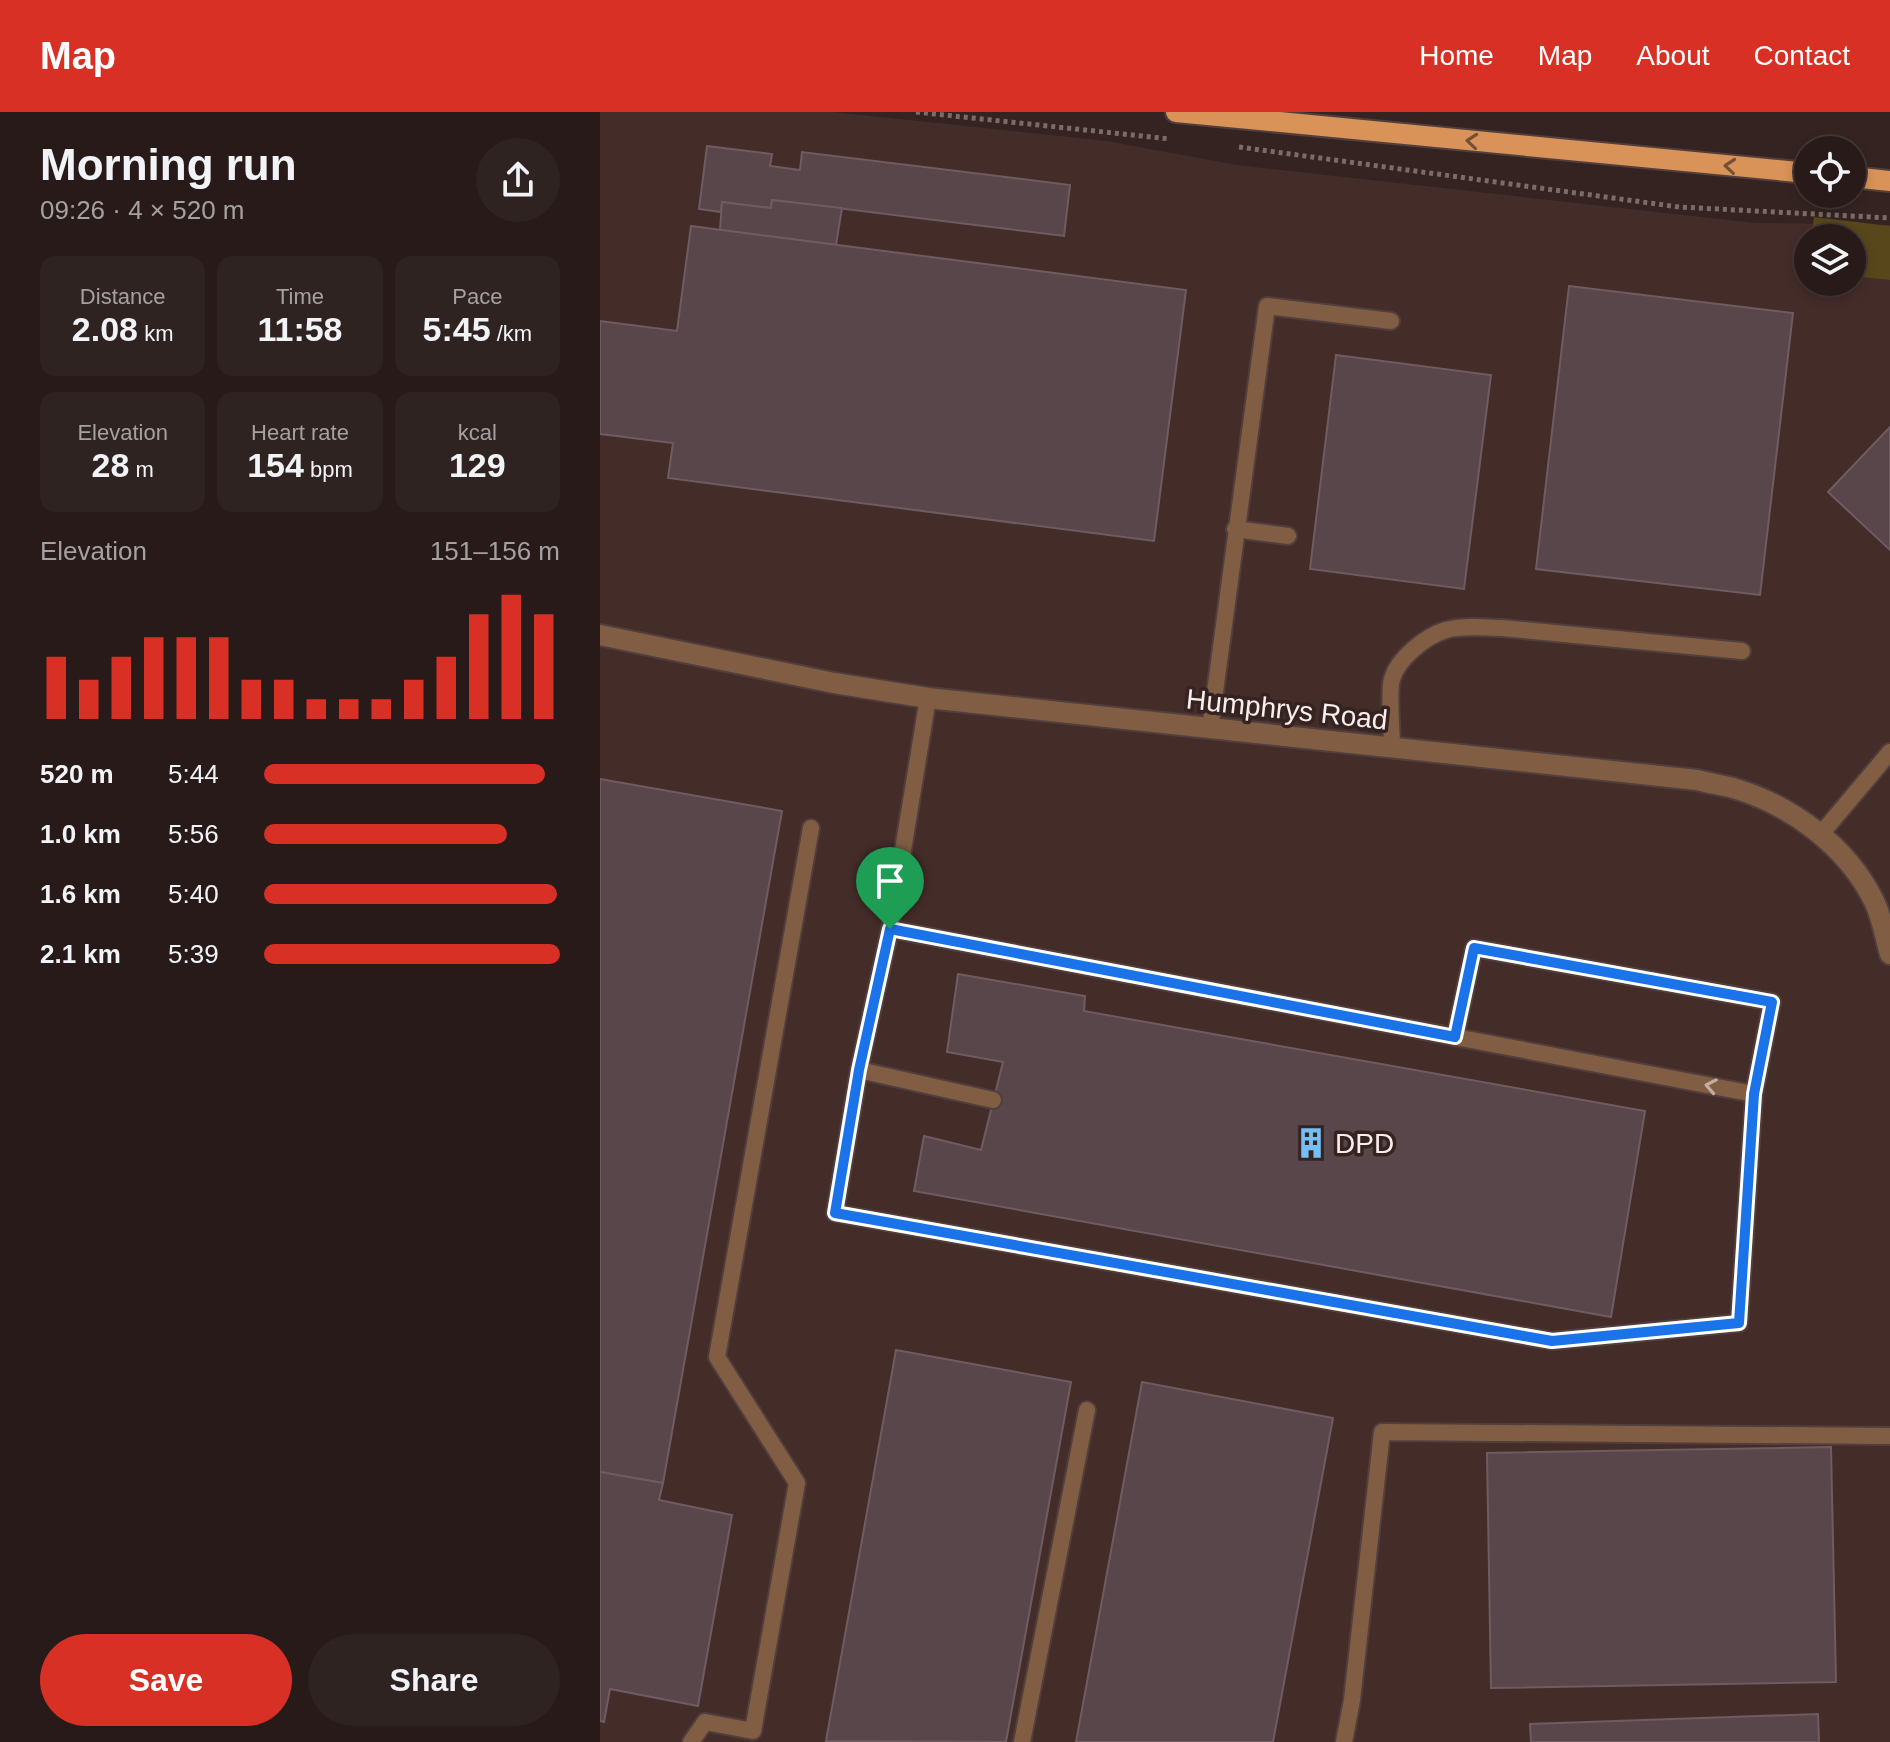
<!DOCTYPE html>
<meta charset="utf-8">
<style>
body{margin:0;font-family:Arial,sans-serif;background:#2f2322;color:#f1f3f6;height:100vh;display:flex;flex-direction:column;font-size:30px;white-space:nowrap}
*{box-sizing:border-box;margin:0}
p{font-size:26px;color:#a4a1a2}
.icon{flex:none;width:44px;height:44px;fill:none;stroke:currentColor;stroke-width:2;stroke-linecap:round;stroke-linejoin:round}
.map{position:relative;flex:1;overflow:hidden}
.side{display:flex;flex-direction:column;background:#271a19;width:600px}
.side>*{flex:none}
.tools{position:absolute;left:1194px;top:24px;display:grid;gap:16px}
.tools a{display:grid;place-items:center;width:72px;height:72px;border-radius:50%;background:#271a19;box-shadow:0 4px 12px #0003,0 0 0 2px #433838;font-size:40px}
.pin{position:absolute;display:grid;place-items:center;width:68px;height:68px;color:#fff;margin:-82px -34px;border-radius:50% 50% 50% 0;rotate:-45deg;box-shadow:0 0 8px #0007}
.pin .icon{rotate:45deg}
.round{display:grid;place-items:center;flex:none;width:84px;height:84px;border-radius:42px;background:#2f2322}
.head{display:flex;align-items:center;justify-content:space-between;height:136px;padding:0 40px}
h1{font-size:44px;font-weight:700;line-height:60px}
.metrics{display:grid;grid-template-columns:repeat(3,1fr);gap:12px;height:136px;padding:8px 40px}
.metrics div{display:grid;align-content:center;border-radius:16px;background:#2f2322;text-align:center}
.metrics b{font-size:34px;font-weight:700}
.metrics small{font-size:22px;font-weight:400}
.metrics p{font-size:22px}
.chart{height:224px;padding:16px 40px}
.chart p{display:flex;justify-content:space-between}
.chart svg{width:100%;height:144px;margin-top:8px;stroke:#d93025;stroke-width:6}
.primary-button{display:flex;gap:16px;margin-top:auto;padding:16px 40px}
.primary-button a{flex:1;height:92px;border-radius:48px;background:#d93025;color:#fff;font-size:32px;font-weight:700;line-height:92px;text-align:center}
.primary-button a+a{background:#2f2322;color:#f1f3f6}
ul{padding:0 40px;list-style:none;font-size:26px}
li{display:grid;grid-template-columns:128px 96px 1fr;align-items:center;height:60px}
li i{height:20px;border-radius:10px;background:#d93025}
header{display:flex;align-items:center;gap:48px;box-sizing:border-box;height:112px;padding:0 40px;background:#d93025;color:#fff}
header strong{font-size:38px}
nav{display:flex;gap:44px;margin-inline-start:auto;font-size:28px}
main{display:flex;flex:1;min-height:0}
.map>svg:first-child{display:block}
.built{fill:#442c29;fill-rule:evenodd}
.green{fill:#57471b}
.building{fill:#58464b;stroke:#6f5c61;stroke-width:2}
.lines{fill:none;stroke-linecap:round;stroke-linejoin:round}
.lane-casing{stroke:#503f3d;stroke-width:20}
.street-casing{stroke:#503f3d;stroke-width:24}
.primary-casing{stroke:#503f3d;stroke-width:24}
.path{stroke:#7b6b69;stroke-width:5;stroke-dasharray:4 4;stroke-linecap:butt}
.lane{stroke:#815e43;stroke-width:16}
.street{stroke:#815e43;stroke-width:20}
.primary{stroke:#d99257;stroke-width:20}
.oneway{stroke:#764f37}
.oneway2{stroke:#c4ada0}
.route-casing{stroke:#fff;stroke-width:16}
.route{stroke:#1a73e8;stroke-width:10}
.labels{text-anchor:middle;stroke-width:7;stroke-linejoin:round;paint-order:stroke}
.street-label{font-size:28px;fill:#faeeec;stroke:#342321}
.poi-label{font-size:28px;fill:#faeeec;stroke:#342321;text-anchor:start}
</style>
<header>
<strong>Map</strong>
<nav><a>Home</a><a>Map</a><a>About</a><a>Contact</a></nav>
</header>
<main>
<section class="side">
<div class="head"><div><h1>Morning run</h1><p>09:26 · 4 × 520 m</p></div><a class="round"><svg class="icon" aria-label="share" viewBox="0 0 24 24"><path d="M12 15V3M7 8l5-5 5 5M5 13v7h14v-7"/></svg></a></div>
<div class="metrics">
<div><p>Distance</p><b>2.08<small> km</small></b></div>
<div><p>Time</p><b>11:58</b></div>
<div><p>Pace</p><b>5:45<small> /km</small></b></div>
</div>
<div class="metrics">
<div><p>Elevation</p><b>28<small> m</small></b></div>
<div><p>Heart rate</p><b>154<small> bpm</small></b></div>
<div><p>kcal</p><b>129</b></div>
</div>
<div class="chart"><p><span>Elevation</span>151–156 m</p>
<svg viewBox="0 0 160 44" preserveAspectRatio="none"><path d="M5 44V25M15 44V32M25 44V25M35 44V19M45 44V19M55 44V19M65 44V32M75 44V32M85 44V38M95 44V38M105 44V38M115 44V32M125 44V25M135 44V12M145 44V6M155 44V12"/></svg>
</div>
<ul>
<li><b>520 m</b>5:44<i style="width:95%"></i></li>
<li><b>1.0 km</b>5:56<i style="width:82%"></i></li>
<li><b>1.6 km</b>5:40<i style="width:99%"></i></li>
<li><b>2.1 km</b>5:39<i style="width:100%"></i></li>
</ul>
<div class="primary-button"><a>Save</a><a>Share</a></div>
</section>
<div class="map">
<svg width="1290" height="1630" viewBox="0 0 1290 1630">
<rect width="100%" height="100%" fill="#342321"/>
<path class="built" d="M0,0H233L507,29L637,53L1155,111L1290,113V1630H0ZM1208,126H1252V170H1208Z"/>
<path class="green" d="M1214,105L1290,114V168L1252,164V126H1211Z"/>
<g class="building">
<path d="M107,34L172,42L170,54L200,58L202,40L470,73L464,124L172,88L171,96L122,90L121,100L99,97Z"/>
<path d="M172,88L242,96L236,133L120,118L122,90L171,96Z"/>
<path d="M91,114L586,178L554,429L68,366L73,331L0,322V209L77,219Z"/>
<path d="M969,174L1193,201L1160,483L936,457Z"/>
<path d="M736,243L891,263L864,477L710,457Z"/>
<path d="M1290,315V438L1228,380Z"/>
<path d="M0,667L182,699L63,1371L0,1360Z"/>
<path d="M358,862L485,884L484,899L1045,999L1011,1205L314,1079L324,1024L381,1038L403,950L347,940Z"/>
<path d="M296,1238L471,1270L406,1630L226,1629Z"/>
<path d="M542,1270L733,1306L673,1630H476Z"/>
<path d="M1231,1335L1236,1570L891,1576L887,1341Z"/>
<path d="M0,1360L63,1371L59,1388L132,1403L98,1594L10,1577L4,1610L0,1609Z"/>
<path d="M1218,1602L1219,1630H931L930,1612Z"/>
</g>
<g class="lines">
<defs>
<g id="lane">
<path d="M635,417L688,424"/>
<path d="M610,617L667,194L791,209"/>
<path d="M792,635C792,618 788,581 792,567C798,546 826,524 846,518C864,513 885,516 902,516L1142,539"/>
<path d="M1221,722L1290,640"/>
<path d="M290,817L1154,982L1139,1211L952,1229L235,1101L259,958L290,817L328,586"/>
<path d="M855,925L874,836L1172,890L1154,982"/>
<path d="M259,958L393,988"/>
<path d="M91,1630L105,1610L153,1619L197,1371L117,1245L211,716"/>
<path d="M422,1630L487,1298"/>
<path d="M744,1630L752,1588L782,1320L1290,1324"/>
</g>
<path id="street" d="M0,523L234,571L328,586L1097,668C1109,671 1121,673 1133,676C1191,693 1247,734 1274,789C1282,805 1285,825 1290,842"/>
<g id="primary">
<path d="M576,0L1208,61"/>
<path d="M1252,65L1290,69"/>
</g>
</defs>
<use href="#lane" class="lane-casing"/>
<use href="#street" class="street-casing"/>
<use href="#primary" class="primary-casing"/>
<g class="path">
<path d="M316,0L570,27"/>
<path d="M639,35L1079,95L1290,106"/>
</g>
<use href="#lane" class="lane"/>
<use href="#street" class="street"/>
<use href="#primary" class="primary"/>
</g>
<defs><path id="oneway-chevron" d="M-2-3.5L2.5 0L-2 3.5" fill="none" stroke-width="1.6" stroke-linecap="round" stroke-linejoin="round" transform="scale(2)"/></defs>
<g class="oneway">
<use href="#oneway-chevron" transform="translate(872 29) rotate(-175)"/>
<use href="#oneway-chevron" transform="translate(1130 54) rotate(-175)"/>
</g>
<use class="oneway2" href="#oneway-chevron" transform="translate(1111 974) rotate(-169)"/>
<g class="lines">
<defs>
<path id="route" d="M290,817L855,925L874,836L1172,890L1154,982L1139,1211L952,1229L235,1101L259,958Z"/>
</defs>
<use href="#route" class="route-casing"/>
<use href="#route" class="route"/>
</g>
<defs>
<symbol id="building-bare" viewBox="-9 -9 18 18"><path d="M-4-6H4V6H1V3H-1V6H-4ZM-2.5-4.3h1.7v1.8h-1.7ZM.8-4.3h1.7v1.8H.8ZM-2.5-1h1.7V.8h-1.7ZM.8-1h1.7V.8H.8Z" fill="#74c0f6" stroke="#342321" stroke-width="2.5" paint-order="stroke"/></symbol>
</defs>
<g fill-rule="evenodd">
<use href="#building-bare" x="689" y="1009" width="44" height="44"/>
</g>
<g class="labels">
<g class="street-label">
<text transform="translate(687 597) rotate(6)" y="10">Humphrys Road</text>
</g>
<g class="poi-label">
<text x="735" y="1041">DPD</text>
</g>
</g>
</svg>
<div class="tools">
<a><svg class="icon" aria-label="locate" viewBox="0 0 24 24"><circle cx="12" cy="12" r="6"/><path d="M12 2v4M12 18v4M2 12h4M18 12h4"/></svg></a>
<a><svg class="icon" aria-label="layers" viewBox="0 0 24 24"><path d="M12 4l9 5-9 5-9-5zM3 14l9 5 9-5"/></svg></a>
</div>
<div class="pin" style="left:290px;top:817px;background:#1e9e55"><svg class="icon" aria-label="arrive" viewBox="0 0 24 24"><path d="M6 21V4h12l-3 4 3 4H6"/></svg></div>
</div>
</main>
